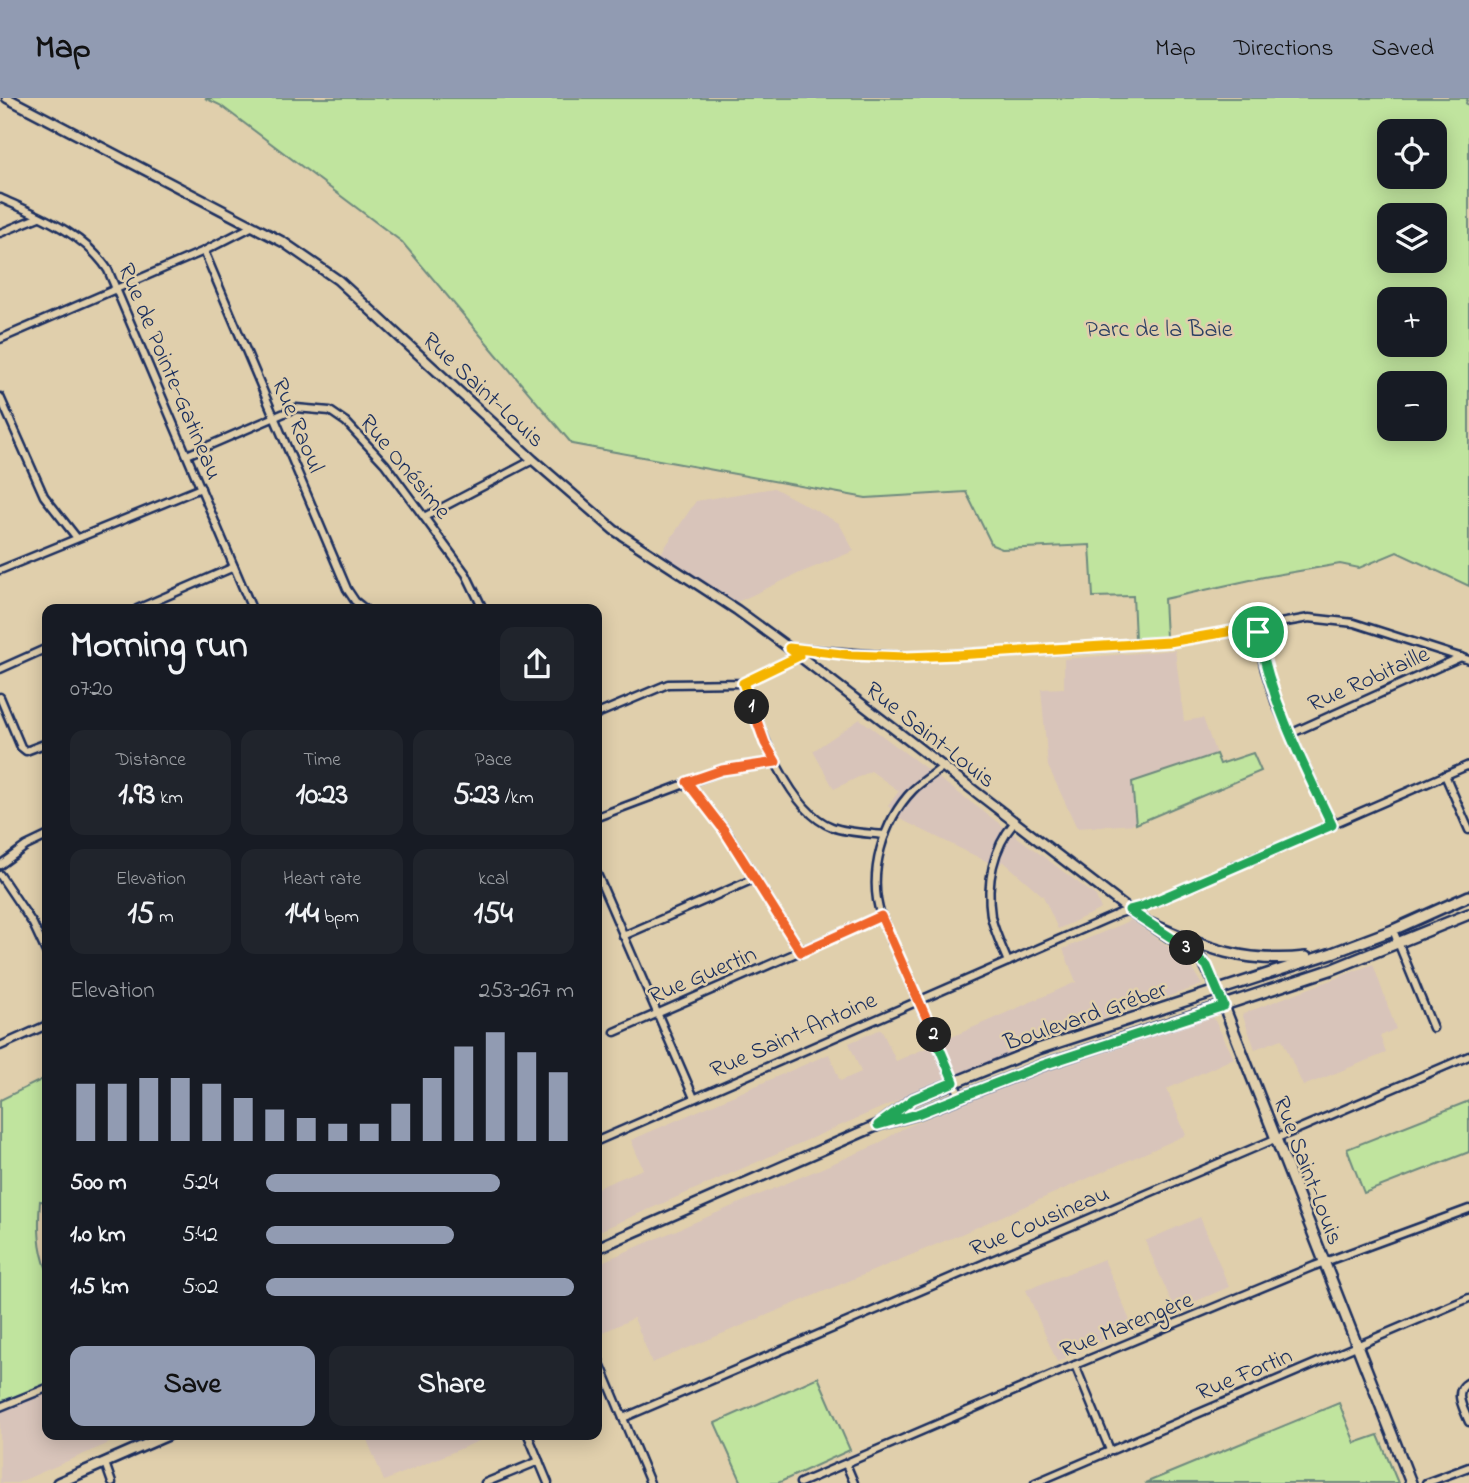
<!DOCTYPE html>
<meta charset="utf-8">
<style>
body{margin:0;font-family:"Indie Flower",sans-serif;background:#20242c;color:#f1f3f6;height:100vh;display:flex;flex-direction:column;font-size:26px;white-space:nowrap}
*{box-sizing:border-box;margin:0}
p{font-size:23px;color:#9ea1a6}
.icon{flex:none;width:38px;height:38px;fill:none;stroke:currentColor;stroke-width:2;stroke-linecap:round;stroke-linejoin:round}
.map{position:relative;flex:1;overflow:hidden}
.details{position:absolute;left:42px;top:506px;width:560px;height:836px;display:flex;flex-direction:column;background:#171b24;border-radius:14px;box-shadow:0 4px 18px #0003}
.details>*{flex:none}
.fabs{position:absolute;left:1377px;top:21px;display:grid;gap:14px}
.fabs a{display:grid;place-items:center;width:70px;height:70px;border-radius:14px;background:#171b24;box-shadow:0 4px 18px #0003;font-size:35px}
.pin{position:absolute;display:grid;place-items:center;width:60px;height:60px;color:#fff;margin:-30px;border:4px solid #fff;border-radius:50%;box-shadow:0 2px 7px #0007}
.km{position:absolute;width:35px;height:35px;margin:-18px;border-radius:50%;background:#222;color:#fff;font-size:19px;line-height:35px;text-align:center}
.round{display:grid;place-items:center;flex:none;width:74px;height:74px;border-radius:14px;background:#20242c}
.overview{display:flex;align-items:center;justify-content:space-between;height:119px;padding:0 28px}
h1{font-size:38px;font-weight:800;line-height:52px}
.metrics{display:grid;grid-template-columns:repeat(3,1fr);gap:10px;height:119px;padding:7px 28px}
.metrics div{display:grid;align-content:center;border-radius:14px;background:#20242c;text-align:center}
.metrics b{font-size:30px;font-weight:800}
.metrics small{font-size:19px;font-weight:400}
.metrics p{font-size:19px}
.chart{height:196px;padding:14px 28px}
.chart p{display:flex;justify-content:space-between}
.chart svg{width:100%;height:126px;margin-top:7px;stroke:#919bb2;stroke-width:6}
.button{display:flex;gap:14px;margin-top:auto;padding:14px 28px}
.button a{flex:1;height:80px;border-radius:14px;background:#919bb2;color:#111;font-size:28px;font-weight:800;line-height:80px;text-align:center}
.button a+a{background:#20242c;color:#f1f3f6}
ul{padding:0 28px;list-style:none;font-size:23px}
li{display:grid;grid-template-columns:112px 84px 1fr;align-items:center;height:52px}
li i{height:18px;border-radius:9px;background:#919bb2}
header{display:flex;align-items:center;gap:42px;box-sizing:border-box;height:98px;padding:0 35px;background:#919bb2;color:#111}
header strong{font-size:33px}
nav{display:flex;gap:38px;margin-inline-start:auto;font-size:24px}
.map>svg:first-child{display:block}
.built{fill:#d8c4ba}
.green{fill:#c0e49e;stroke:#6e8a7e;stroke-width:2;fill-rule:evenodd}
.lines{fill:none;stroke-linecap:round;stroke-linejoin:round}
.minor-casing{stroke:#1b2f5e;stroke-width:11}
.tertiary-casing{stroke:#1b2f5e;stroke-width:13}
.secondary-casing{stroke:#1b2f5e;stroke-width:14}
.minor{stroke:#e0cfac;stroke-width:6}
.tertiary{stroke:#e0cfac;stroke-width:8}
.secondary{stroke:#e0cfac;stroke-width:9}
.split-1-casing{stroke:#fff;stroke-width:14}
.split-2-casing{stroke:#fff;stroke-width:14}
.split-3-casing{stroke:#fff;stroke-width:14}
.split-4-casing{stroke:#fff;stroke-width:14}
.split-1{stroke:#f5b400;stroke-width:9}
.split-2{stroke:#f0652b;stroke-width:9}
.split-3{stroke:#22a559;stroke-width:9}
.split-4{stroke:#22a559;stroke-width:9}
.labels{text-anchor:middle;stroke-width:5;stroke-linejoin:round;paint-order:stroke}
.park-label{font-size:24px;fill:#2c4164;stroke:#e0cfac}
.street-label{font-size:24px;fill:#1b2f5e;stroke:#e0cfac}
</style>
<header>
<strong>Map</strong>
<nav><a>Map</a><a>Directions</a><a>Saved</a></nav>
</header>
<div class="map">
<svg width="1469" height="1385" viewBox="0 0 1469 1385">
<rect width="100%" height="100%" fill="#e0cfac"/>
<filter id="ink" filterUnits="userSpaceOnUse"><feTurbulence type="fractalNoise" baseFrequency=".0143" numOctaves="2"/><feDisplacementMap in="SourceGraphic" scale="14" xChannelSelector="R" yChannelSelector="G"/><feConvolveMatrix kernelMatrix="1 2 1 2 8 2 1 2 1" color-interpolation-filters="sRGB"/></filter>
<g filter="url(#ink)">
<g class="built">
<path d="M774,390L839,425L854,453L802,474L735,505L657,461L696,403Z"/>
<path d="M1175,552L1184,623L1203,620L1216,656L1132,684L1136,726L1077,730L1048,668L1041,591L1064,590V561Z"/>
<path d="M860,621L1096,798L1101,811L1058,831L1043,798L1003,763L998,769L900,721L888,708L899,693L871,673L834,691L813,653Z"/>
<path d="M1132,822L1188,863L1202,887L1046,941L963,974L597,1134V1090L643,1071L631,1042L829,956L840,983L861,974L849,945L881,931L896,963L947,941L1076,884L1063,851Z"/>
<path d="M1373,866L1396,931L1380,938L1386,955L1303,988L1282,941L1255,951L1242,916Z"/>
<path d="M1213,919L1234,960L1167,991L1186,1037L959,1137L652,1265L634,1220L597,1237V1166L876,1047L902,1031L1023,979L1146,938Z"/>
<path d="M1200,1119L1229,1189L1175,1212L1145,1143Z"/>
<path d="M1104,1161L1133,1230L1057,1264L1026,1192Z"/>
<path d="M47,1296V1337H112L114,1343L17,1385H0V1314Z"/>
<path d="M365,1337H493L384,1383Z"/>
</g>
<g class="green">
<path d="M205,0H1468L1466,5L1469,8V488L1397,454L1359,470L1340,466L1264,479L1164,501L1166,539L1135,541L1133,498L1093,499L1090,447L1002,451L992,447L966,394L866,400L572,346L402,144L220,7ZM1390,33H1435V79H1390ZM1390,117H1435V163H1390ZM1435,201V247H1390V201ZM1390,285H1435V331H1390Z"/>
<path d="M1253,655L1261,673L1136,726L1132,684L1216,656L1220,666Z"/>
<path d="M47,979V1104L40,1103C38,1127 38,1149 47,1172V1290L0,1309V1002Z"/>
<path d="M1469,1003V1054L1364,1095L1347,1051Z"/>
<path d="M818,1279L850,1352L778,1385H742L715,1325Z"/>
<path d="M1339,1305L1355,1345L1378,1337L1398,1385H1145Z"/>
</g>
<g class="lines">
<defs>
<g id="minor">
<path d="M0,100C39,118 84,135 108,172L252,511"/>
<path d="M0,135L39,119"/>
<path d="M204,153L347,491L355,503L365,511"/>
<path d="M0,241L204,153L251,129"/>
<path d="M0,299L44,398L77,440"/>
<path d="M187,357L296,310L330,313L346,324L385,366L466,476L483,511"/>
<path d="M426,418L533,362"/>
<path d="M0,472L201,390"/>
<path d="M137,511L234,469"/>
<path d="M1256,529L1265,572L1276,606L1332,727"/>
<path d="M790,550L906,559L1069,551L1169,544L1309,520L1354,525L1469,562"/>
<path d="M0,571L47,550"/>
<path d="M743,585C758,626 788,713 832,729C848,735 868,735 885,737"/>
<path d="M0,599L21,649L26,653L47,645"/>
<path d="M597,616L668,586L743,585L798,558"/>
<path d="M1290,636L1461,559"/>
<path d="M944,668C934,676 922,683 913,692C883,723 867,776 881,818L960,998"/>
<path d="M1445,677L1469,732"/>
<path d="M687,684L725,732L801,854"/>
<path d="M597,719L722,672L776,664"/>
<path d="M0,767L26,748L47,738"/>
<path d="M597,776L694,1000"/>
<path d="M0,777L33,826L47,856"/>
<path d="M1393,832L1433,930"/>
<path d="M623,838L756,780"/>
<path d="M1008,864C1002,849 994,833 991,818C986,785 993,750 1014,725"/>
<path d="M615,934L881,818"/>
<path d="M0,948L47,927"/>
<path d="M597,1043L1120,815L1144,808L1469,667"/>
<path d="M597,1258L650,1385"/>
<path d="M1075,1267L1110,1352"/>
<path d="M1469,1284C1452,1293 1463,1309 1469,1324"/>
<path d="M0,1309L47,1290"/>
<path d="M623,1320L1469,958"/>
<path d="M528,1337L548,1385"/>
<path d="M105,1365L112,1385"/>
<path d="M846,1366L854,1385"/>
<path d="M485,1385L539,1363"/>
<path d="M800,1385L1075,1267L1314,1168L1469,1111"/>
<path d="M1035,1385L1469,1200"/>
<path d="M1426,1385L1469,1369"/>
</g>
<path id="tertiary" d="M7,0L283,144L338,182L533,362L614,432L737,512L789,550L1129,812L1202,862L1218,893"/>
<g id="secondary">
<path d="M1151,826C1206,850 1244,866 1306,859"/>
<path d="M1218,893L1411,1385"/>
<path d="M884,1023L913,1001L1035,952L1332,855L1393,832L1469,798"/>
<path d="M597,1150L878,1027L917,1016L1043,967L1333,871L1469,816"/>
<path d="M58,1385L168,1337"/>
</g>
</defs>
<use href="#minor" class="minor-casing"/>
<use href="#tertiary" class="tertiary-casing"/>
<use href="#secondary" class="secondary-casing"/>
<use href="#minor" class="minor"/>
<use href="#tertiary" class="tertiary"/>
<use href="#secondary" class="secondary"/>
</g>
</g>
<g class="lines" filter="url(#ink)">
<defs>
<path id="split-1" d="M752,609L743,585L799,558L789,550L851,557L906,559L957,557L1169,544L1256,529L1258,534"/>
<path id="split-2" d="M752,609L765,645L776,664L722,672L687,684L724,732L801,854L881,818L934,937"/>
<path id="split-3" d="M934,937L954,984L913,1001L878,1027L917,1016L1043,967L1224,908L1207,868L1187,850"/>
<path id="split-4" d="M1187,850L1129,812L1144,808L1332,727C1302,664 1271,603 1258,534"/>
</defs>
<use href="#split-1" class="split-1-casing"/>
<use href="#split-2" class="split-2-casing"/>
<use href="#split-3" class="split-3-casing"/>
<use href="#split-4" class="split-4-casing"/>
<use href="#split-1" class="split-1"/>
<use href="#split-2" class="split-2"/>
<use href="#split-3" class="split-3"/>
<use href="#split-4" class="split-4"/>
</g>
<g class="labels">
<g class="park-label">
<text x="1159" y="238">Parc de la Baie</text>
</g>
<g class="street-label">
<text transform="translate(171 273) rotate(67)" y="8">Rue de Pointe-Gatineau</text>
<text transform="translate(484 291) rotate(43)" y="8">Rue Saint-Louis</text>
<text transform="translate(299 327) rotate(67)" y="8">Rue Raoul</text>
<text transform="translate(406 368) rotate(50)" y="8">Rue Onésime</text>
<text transform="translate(1368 580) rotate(-24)" y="8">Rue Robitaille</text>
<text transform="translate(931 636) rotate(38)" y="8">Rue Saint-Louis</text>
<text transform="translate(702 876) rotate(-23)" y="8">Rue Guertin</text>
<text transform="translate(1085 917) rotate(-19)" y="8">Boulevard Gréber</text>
<text transform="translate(793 936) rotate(-24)" y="8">Rue Saint-Antoine</text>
<text transform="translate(1309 1072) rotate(69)" y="8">Rue Saint-Louis</text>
<text transform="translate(1039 1122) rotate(-23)" y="8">Rue Cousineau</text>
<text transform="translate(1126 1226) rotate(-22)" y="8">Rue Marengère</text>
<text transform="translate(1244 1275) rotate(-23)" y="8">Rue Fortin</text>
</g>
</g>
</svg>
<div class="fabs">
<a><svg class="icon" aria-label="locate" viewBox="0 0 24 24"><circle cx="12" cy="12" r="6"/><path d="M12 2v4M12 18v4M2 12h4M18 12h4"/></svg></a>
<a><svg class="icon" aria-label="layers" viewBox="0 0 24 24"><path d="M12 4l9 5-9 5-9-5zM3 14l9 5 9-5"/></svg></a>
<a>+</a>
<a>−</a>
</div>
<div class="pin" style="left:1258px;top:534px;background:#1e9e55"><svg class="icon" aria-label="arrive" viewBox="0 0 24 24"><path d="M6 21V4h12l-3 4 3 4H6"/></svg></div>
<b class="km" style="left:752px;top:609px">1</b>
<b class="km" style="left:934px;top:937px">2</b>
<b class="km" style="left:1187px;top:850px">3</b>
<section class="details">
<div class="overview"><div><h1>Morning run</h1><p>07:20</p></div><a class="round"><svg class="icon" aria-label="share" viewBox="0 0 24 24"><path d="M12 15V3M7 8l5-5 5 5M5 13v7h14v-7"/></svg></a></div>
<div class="metrics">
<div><p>Distance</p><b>1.93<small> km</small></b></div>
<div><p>Time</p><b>10:23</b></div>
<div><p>Pace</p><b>5:23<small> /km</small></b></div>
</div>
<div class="metrics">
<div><p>Elevation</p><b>15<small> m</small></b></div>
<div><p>Heart rate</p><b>144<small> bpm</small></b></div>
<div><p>kcal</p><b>154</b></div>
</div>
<div class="chart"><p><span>Elevation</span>253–267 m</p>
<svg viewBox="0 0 160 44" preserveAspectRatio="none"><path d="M5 44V24M15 44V24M25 44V22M35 44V22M45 44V24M55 44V29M65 44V33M75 44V36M85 44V38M95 44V38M105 44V31M115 44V22M125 44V11M135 44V6M145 44V13M155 44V20"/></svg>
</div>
<ul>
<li><b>500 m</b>5:24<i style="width:76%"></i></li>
<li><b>1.0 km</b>5:42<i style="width:61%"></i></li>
<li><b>1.5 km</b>5:02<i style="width:100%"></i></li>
</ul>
<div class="button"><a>Save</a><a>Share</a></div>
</section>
</div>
